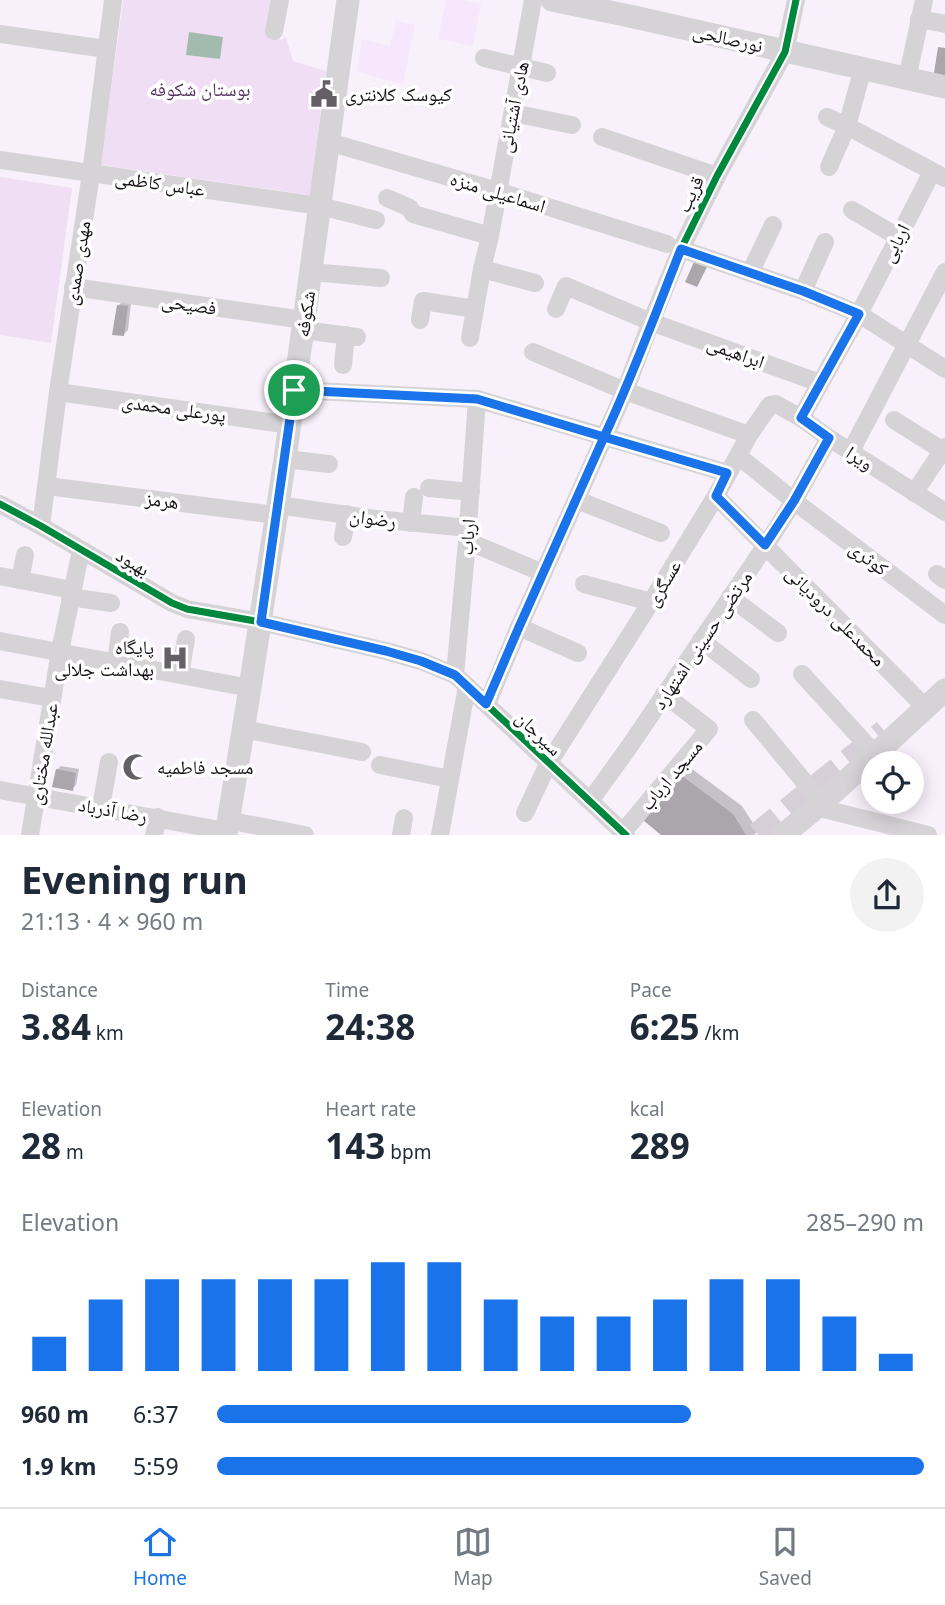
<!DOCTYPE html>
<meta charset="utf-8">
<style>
body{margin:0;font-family:"Noto Sans","Noto Naskh Arabic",sans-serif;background:#f2f2f3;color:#1f2937;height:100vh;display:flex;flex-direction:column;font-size:26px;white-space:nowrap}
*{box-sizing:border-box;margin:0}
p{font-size:23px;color:#747a83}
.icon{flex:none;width:38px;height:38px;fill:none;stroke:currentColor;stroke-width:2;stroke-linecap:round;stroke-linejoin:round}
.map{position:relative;height:835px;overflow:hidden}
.side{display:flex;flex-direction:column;background:#fff;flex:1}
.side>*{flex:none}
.buttons{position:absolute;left:861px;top:751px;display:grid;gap:14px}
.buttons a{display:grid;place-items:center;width:63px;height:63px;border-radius:50%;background:#fff;box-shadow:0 4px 18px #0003;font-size:35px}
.pin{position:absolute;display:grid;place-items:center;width:60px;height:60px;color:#fff;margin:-30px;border:4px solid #fff;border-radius:50%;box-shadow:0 2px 7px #0007}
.round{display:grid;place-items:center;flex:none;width:74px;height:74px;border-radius:37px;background:#f2f2f3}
.headline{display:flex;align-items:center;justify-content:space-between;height:119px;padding:0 21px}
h1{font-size:38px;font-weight:700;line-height:52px}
.metrics{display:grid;grid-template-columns:repeat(3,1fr);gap:10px;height:119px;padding:7px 21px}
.metrics div{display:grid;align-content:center}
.metrics b{font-size:35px;font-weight:700}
.metrics small{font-size:19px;font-weight:400}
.metrics p{font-size:19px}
.chart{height:196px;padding:14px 21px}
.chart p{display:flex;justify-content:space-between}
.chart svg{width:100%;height:126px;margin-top:7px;stroke:#1a73e8;stroke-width:6}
ul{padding:0 21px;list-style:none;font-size:23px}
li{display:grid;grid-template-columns:112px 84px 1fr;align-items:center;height:52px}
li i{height:18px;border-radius:9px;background:#1a73e8}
.menu{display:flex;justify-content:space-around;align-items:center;height:98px;border-top:2px solid #e0e1e3;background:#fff;font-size:19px;color:#747a83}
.menu a{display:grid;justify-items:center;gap:4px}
.menu .selected{color:#1a73e8}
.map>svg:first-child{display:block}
.built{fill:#f7e7fc}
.green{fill:#f0dff4}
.water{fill:#a3bbaf}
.shadow{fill:#0003}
.building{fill:#aba5ac}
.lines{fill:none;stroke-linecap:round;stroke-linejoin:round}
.primary-tunnel{stroke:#d6ced8;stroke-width:26;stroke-dasharray:26 13;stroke-linecap:butt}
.street{stroke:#d6d3d6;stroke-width:18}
.secondary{stroke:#d6d3d6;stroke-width:23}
.cycleway-casing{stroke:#fff;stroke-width:11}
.cycleway{stroke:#00873e;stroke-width:7}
.route-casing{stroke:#fff;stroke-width:14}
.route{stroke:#1a73e8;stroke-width:9}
.labels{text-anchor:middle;stroke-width:7;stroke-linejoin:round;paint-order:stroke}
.street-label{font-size:19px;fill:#150f16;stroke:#fff}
.park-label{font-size:19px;fill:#573560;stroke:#fff}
.poi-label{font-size:19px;fill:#150f16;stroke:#fff;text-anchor:start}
</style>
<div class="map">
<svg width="945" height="835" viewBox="0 0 945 835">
<rect width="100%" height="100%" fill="#f8f0fa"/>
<g class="built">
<path d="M446,0H461L481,4L473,46L438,39Z"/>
<path d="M396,20L415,25L403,84L357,72L362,39L390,46Z"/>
</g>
<g class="green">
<path d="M123,0H272L268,31L281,40L286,37L293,61L326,71L310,195L101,165Z"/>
<path d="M0,177L72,188L51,343L0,335Z"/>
</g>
<path class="water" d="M189,32L223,37L220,59L186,55Z"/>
<g class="shadow">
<path d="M123,301L131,303L128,330L124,334L119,305Z"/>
<path d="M61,766L79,769L76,785L72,789L57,770Z"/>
<path d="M692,769L742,806L758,831L754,835H664L683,777Z"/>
</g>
<g class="building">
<path d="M938,47L945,48V76L934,73Z"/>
<path d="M694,262L707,267L697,287L685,282Z"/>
<path d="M117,305L128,306L124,336L112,335Z"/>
<path d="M56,769L76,773L73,791L52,787Z"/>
<path d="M682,776L733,814L746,835H661L643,820Z"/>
</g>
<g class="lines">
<path class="primary-tunnel" d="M758,835L885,732"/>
<g class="street">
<path d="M919,19L945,24"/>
<path d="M274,31L280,0"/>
<path d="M0,34L106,49"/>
<path d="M484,58L547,73"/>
<path d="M907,79L924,0"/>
<path d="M513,113L572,125"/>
<path d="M827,117L847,126L945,178"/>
<path d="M602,137L717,176"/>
<path d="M329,142L497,191L667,244"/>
<path d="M0,160L320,206L376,220"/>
<path d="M829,167L847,126L863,68"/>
<path d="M387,198L410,208L413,214L490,236"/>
<path d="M852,210L898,237"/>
<path d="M681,249L803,291L859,314L945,369"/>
<path d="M482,269L535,283"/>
<path d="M311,272L381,278"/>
<path d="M750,273L773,225"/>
<path d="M73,287L304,320"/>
<path d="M803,291L825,242"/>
<path d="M556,309L566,286L651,322L820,383"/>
<path d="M420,320L423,301L475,309"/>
<path d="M303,330L357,337"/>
<path d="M470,338L482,269L490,236L533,0"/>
<path d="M533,352L625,391L749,435"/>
<path d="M343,365L346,335"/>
<path d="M294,390L477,399L727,473"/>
<path d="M58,392L290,425"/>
<path d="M801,418L859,314L932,172"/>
<path d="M894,420L943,451"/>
<path d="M851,451L945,272"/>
<path d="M285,459L329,464"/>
<path d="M742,459L794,501L945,615"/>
<path d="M47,486L276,515"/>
<path d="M429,488L471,492"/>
<path d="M914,493L945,447"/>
<path d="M716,496L926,708"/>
<path d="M577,500L661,533"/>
<path d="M0,504L41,526L172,603L187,609L261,622L386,651L421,661L455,675L626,835"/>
<path d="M278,505L376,519L468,528"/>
<path d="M411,523L414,497"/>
<path d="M41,526L58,392L91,174L113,0"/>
<path d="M343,537L347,514"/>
<path d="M467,541L543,573"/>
<path d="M937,574L945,580"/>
<path d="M0,576L72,590"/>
<path d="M20,580L25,555"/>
<path d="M584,584L651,602"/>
<path d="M70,597L111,603"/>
<path d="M730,597L778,633"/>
<path d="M519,627L578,653"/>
<path d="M701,640L751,679"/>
<path d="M0,641L250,688"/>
<path d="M116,662L120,632"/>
<path d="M180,674L186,639"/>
<path d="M802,674L875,754"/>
<path d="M455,675L467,541L477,399"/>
<path d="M0,689L51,698"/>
<path d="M487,704L519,627L625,391L651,322L681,249L717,176L785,52L796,0"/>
<path d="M753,720L822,803"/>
<path d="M243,729L362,752"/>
<path d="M380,765L450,779"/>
<path d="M0,790L226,831"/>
<path d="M590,801L629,747L766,545L794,501L829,438"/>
<path d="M101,807L109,762"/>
<path d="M816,807L928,835"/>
<path d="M525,813L548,764L651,602L716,496L749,435L770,405L776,404L801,418L829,438L945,512"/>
<path d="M227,820L305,835"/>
<path d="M623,832L709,729L664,694"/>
<path d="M30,835L60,651L81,550"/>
<path d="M154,835L158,817"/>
<path d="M401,835L404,818"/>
<path d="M440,835L467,686"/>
</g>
<g class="secondary">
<path d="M552,0L634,17L945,87"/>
<path d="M226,835L250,688L285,459L348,0"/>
<path d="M783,835L822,803L945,690"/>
</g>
<defs>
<g id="cycleway">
<path d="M0,504L41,526L172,603L187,609L261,622L386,651L421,661L455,675L626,835"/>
<path d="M487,704L519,627L625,391L651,322L681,249L717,176L785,52L796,0"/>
</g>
</defs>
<use href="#cycleway" class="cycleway-casing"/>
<use href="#cycleway" class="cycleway"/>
</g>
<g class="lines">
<defs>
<path id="route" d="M294,390L261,622L386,651L421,661L455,675L486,704L519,627L604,437L727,473L716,496L765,545L794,501L829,438L801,418L859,314L803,291L681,249C656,312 633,375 604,437L477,399L294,390"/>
</defs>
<use href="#route" class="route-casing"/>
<use href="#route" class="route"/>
</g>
<defs>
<symbol id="civic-bare" viewBox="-9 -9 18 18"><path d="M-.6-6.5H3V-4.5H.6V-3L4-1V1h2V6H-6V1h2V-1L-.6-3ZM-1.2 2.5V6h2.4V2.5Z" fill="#645e66" stroke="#fff" stroke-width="2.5" paint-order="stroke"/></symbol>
<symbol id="hospital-bare" viewBox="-9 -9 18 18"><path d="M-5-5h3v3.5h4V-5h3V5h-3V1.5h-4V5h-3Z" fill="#645e66" stroke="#fff" stroke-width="2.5" paint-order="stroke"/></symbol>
<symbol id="mosque-bare" viewBox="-9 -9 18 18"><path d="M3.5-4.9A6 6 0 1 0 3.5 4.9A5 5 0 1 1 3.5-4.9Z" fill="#645e66" stroke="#fff" stroke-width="2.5" paint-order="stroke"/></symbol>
</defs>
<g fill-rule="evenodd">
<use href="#civic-bare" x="305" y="75" width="38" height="38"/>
<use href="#hospital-bare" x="156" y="639" width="38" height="38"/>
<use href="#mosque-bare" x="117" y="748" width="38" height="38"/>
</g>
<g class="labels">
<g class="street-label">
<text transform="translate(728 38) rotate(13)" y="7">نورصالحی</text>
<text transform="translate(513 107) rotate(-79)" y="7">هادی آشتیانی</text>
<text transform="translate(160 183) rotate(8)" y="7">عباس کاظمی</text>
<text transform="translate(498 192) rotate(17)" y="7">اسماعیلی منزه</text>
<text transform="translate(690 194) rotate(-64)" y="7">قریب</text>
<text transform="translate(895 243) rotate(-63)" y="7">اربابی</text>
<text transform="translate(77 263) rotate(-81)" y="7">مهدی صمدی</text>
<text transform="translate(189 304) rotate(8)" y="7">فصیحی</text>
<text transform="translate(305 314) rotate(-82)" y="7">شکوفه</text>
<text transform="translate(736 352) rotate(20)" y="7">ابراهیمی</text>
<text transform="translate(174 408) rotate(8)" y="7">پورعلی محمدی</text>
<text transform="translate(860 458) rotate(33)" y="7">ویرا</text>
<text transform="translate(162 500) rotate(7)" y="7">هرمز</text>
<text transform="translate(373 518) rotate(8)" y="7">رضوان</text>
<text transform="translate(467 537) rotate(-86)" y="7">ارباب</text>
<text transform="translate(869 558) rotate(37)" y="7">کوثری</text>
<text transform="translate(133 562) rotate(30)" y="7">بهبود</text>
<text transform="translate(663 583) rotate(-59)" y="7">عسگری</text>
<text transform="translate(836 616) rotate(45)" y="7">محمدعلی درودیانی</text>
<text transform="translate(702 640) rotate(-56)" y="7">مرتضی حسینی اشتهارد</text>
<text transform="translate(539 733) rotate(44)" y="7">سیرجان</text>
<text transform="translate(43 754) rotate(-81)" y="7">عبدالله مختاری</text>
<text transform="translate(671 775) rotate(-50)" y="7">مسجد ارباب</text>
<text transform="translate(113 810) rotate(10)" y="7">رضا آذرباد</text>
</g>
<g class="park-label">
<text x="200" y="96">بوستان شکوفه</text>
</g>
<g class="poi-label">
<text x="345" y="101">کیوسک کلانتری</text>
<text x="154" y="654" text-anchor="end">پایگاه<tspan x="154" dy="22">بهداشت جلالی</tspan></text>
<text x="157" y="774">مسجد فاطمیه</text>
</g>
</g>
</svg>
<div class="buttons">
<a><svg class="icon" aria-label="locate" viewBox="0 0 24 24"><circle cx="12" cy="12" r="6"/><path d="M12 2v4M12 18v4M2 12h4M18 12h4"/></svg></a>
</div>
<div class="pin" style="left:294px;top:390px;background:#1e9e55"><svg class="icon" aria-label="arrive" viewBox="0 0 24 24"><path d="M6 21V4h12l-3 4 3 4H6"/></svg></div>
</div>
<section class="side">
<div class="headline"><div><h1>Evening run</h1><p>21:13 · 4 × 960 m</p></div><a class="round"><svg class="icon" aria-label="share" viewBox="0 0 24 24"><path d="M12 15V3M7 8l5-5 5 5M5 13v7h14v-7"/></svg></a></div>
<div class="metrics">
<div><p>Distance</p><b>3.84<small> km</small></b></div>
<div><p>Time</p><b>24:38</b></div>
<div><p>Pace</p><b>6:25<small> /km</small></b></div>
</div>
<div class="metrics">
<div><p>Elevation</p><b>28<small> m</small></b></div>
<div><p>Heart rate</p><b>143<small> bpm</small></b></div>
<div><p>kcal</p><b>289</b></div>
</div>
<div class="chart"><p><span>Elevation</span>285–290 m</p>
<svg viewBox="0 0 160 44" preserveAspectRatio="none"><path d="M5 44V32M15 44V19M25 44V12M35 44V12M45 44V12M55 44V12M65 44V6M75 44V6M85 44V19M95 44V25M105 44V25M115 44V19M125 44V12M135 44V12M145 44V25M155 44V38"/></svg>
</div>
<ul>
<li><b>960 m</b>6:37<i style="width:67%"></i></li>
<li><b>1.9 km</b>5:59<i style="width:100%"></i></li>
</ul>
</section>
<nav class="menu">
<a class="selected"><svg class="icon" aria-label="home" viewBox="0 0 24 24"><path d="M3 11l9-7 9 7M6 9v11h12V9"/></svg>Home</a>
<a><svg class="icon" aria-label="map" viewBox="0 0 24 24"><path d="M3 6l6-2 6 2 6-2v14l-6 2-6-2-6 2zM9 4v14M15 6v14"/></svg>Map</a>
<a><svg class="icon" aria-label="saved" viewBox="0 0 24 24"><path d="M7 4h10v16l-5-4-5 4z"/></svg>Saved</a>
</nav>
